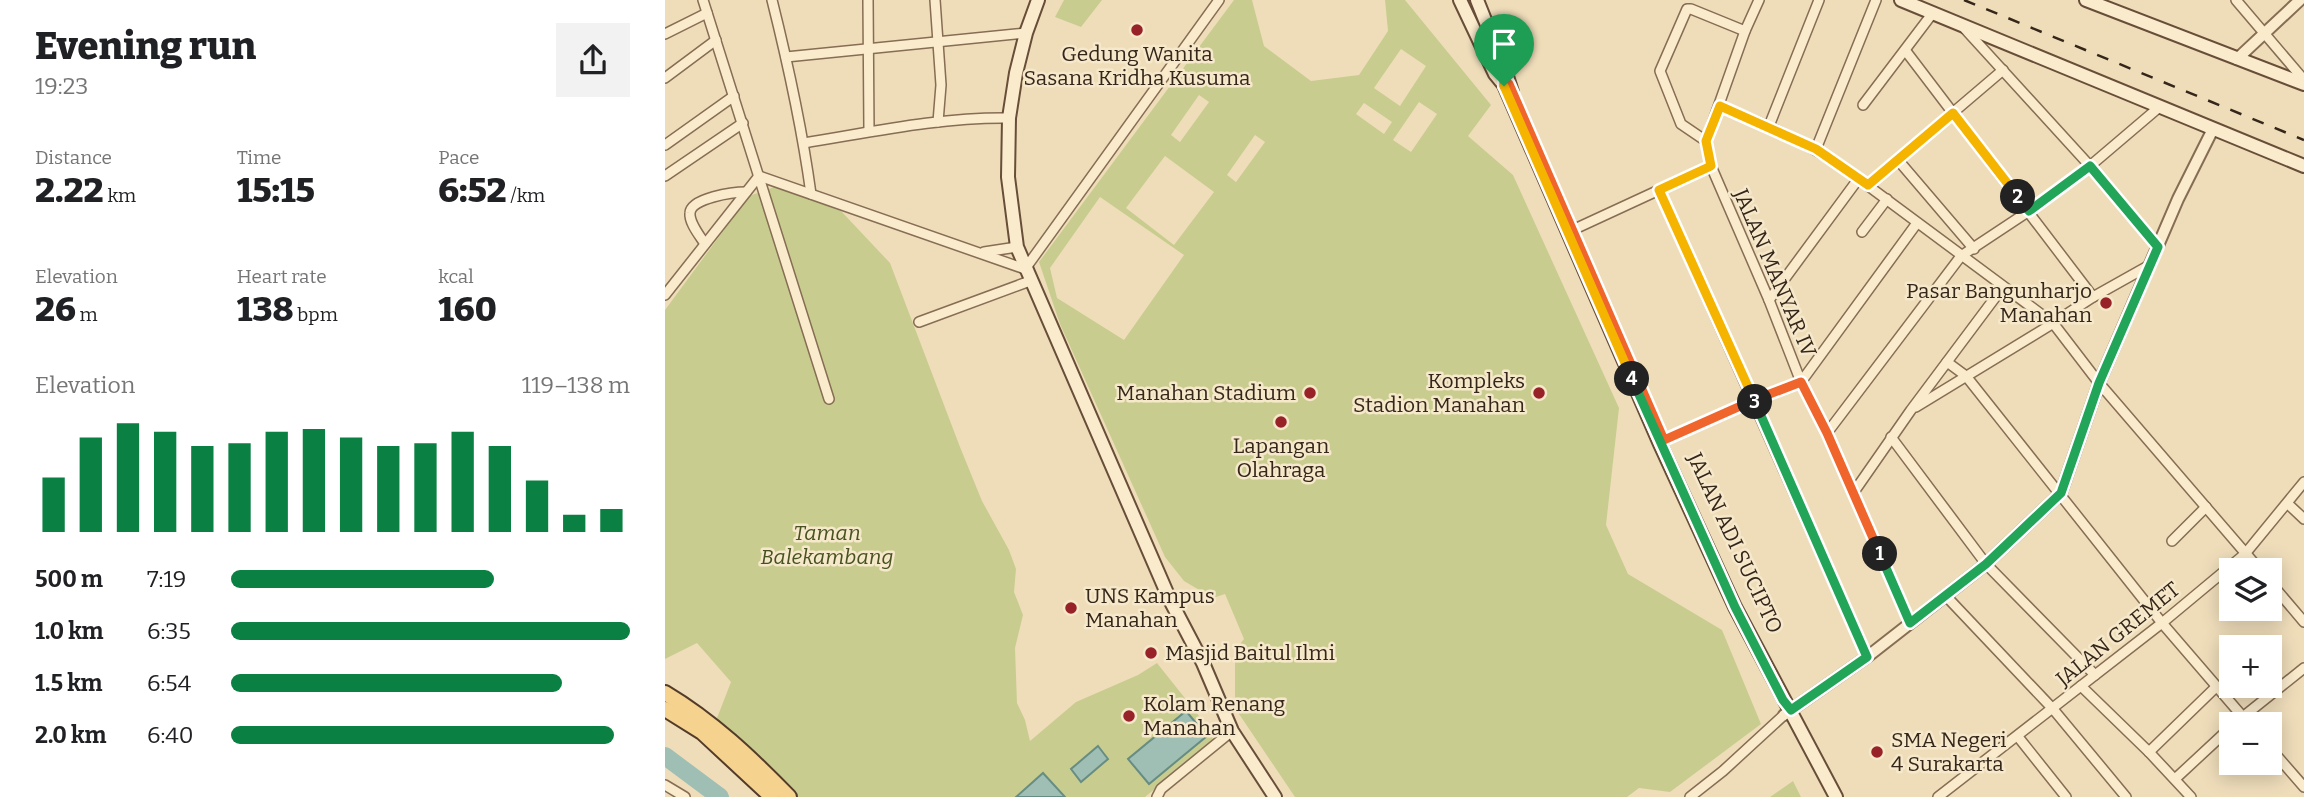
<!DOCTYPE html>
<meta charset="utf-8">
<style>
body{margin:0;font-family:Bitter,serif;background:#f2f2f2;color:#202124;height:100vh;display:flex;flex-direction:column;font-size:26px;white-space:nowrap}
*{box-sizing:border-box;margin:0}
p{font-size:23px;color:#757577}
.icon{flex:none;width:38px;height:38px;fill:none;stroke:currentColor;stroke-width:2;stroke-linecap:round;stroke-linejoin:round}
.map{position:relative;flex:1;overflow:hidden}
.side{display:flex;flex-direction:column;background:#fff;width:665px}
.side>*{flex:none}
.controls{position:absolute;left:1554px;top:558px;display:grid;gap:14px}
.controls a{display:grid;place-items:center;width:63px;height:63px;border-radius:0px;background:#fff;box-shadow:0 4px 18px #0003;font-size:35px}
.pin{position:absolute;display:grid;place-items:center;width:60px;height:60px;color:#fff;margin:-72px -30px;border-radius:50% 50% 50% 0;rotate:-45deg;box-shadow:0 0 7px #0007}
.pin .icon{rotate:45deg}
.km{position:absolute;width:35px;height:35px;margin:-18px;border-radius:50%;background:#222;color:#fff;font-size:19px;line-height:35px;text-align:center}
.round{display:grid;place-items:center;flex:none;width:74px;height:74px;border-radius:0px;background:#f2f2f2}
.head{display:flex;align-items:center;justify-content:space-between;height:119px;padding:0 35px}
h1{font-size:38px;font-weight:800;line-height:52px}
.metrics{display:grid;grid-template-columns:repeat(3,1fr);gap:10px;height:119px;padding:7px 35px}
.metrics div{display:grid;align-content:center}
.metrics b{font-size:35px;font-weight:800}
.metrics small{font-size:19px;font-weight:400}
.metrics p{font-size:19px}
.chart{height:196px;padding:14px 35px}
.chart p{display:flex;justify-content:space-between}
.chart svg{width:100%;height:126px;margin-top:7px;stroke:#0b8043;stroke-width:6}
ul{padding:0 35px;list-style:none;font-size:23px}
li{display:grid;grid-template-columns:112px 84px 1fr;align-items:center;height:52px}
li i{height:18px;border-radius:9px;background:#0b8043}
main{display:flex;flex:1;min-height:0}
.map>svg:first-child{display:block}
.green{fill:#c8cd8f;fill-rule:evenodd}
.water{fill:#9fbfb5;stroke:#678d82;stroke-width:2}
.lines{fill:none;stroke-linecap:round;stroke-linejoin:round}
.river{stroke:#9fbfb5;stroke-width:18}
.minor-casing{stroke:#866d54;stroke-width:12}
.tertiary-casing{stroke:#866d54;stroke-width:14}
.secondary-casing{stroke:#684e38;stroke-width:16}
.primary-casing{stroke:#533b29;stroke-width:18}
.minor{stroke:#faebcd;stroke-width:9}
.tertiary{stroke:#faebcd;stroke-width:10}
.secondary{stroke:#faebcd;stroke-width:12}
.primary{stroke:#f6d28f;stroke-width:14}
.rail{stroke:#35261a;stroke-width:2.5;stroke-dasharray:12 12;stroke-linecap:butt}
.split-1-casing{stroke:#fff;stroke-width:14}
.split-2-casing{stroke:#fff;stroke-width:14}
.split-3-casing{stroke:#fff;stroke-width:14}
.split-4-casing{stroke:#fff;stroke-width:14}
.split-5-casing{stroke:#fff;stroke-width:14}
.split-1{stroke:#f0652b;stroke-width:9}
.split-2{stroke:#22a559;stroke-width:9}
.split-3{stroke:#f5b400;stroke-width:9}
.split-4{stroke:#22a559;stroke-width:9}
.split-5{stroke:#f5b400;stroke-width:9}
.poi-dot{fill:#972227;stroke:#f6e8ca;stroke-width:2.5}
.labels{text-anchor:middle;stroke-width:5;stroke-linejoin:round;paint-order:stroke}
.poi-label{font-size:21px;fill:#35261a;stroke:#f6e8ca;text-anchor:start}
.street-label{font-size:21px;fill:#35261a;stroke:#f6e8ca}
.park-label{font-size:21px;font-style:italic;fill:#475220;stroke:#f6e8ca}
</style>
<main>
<section class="side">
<div class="head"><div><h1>Evening run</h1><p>19:23</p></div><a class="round"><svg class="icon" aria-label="share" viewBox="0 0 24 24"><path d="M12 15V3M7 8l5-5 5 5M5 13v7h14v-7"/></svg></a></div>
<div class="metrics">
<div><p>Distance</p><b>2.22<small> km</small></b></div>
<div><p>Time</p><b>15:15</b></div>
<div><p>Pace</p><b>6:52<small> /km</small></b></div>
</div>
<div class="metrics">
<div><p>Elevation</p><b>26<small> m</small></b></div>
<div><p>Heart rate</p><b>138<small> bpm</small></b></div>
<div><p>kcal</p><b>160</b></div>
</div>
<div class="chart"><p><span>Elevation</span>119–138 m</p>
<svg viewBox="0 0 160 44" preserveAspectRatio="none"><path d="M5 44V25M15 44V11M25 44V6M35 44V9M45 44V14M55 44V13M65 44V9M75 44V8M85 44V11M95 44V14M105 44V13M115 44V9M125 44V14M135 44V26M145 44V38M155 44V36"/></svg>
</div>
<ul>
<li><b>500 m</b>7:19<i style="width:66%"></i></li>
<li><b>1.0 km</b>6:35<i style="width:100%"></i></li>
<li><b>1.5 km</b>6:54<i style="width:83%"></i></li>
<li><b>2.0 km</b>6:40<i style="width:96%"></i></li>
</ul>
</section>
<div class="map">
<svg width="1639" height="797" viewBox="0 0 1639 797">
<rect width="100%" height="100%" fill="#efddba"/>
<g class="green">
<path d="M399,0H437L416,27L390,17Z"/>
<path d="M569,0H587L599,46L646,81L694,75L723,31L720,0H740L826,105L803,136L848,175L954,408L941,525L963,574L1057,630L1096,724L1005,792L974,788L962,797H630L570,708V650L579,639L560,594L548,598L519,581L500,557L395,324L374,262ZM736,49L761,66L735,106L709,88ZM534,95L544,102L515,142L506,135ZM754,102L772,114L746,152L728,140ZM699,103L727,122L719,134L691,114ZM590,135L600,142L571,182L562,175ZM500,156L549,192L509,245L461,208ZM435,197L519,255L459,340L392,298L385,268Z"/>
<path d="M112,186L176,211L225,263L295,447L317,501L344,550L351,569L349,592L358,615L350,648L352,703L360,720L365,741L411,702L473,675L492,663L546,731L548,741L480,797H132L52,718L66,682L32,643L0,659V310L84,196Z"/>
<path d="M1128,781L1136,797H1105Z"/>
</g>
<g class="water">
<path d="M521,711L542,736L484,784L463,759Z"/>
<path d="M433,746L443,759L416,782L406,769Z"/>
<path d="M378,773L400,797H351Z"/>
</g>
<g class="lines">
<path class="river" d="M0,756L55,797"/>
<defs>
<g id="minor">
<path d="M38,0L164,399"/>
<path d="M107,0C123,64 137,128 146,194"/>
<path d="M203,0L204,131"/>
<path d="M270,0L276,85L273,122"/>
<path d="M1094,0L1080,31L1041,141L1046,166L1104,300L1136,382L1162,433L1245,623"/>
<path d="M1571,0L1639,80"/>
<path d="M1300,29L1425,166L1493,247"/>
<path d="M0,34L42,13"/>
<path d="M1240,50L1428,297"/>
<path d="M121,57L361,33"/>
<path d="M0,78L51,40"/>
<path d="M1198,105L1267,14"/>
<path d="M1055,106C1096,123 1137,140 1175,165L1388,323L1434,383L1595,570"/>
<path d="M1104,126L1154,0"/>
<path d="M1041,141L1016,124L995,71L1022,9H1026L1080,31"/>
<path d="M139,143C207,132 275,117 344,118"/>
<path d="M0,145L69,96"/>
<path d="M1151,149L1211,0"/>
<path d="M1233,160L1309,249"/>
<path d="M0,176L78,123"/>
<path d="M94,176L360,269L554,0"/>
<path d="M1203,185L1338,70"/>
<path d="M994,190L1202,657"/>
<path d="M914,227L1046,166"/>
<path d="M1197,232L1222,199"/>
<path d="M40,244C35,236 24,223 25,213C26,198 68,192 81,192"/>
<path d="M319,252L352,247"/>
<path d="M0,295L94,176"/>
<path d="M1104,300L1194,178"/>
<path d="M254,322L365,281"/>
<path d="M1388,323L1428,297L1485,265"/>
<path d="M1282,362L1301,376L1497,623L1584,724"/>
<path d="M1251,407L1387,324"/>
<path d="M1162,433L1296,256L1364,211L1425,166L1492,109"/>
<path d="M1226,437L1321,564L1430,675"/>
<path d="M999,440L1089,400L1136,382L1252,223"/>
<path d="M1191,489L1246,410L1338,287"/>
<path d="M1623,504L1639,519"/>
<path d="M1507,541L1541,507"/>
<path d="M1605,582L1639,622"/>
<path d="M1280,595L1388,709L1461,797"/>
<path d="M1416,686L1484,752L1526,797"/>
<path d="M1569,724L1639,668"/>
<path d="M1354,738L1401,797"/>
<path d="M1605,748L1639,787"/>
<path d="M1484,752L1551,687"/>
<path d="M1510,779L1566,727"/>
<path d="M0,785L20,797"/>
<path d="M492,797L496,789L567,731"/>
<path d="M1025,797L1058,771L1119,715"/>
<path d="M1273,797L1497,623L1580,554L1639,482"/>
</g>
<g id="tertiary">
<path d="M1572,59L1635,0"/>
<path d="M1119,715L1202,657L1321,564L1396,493L1434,383L1513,199L1548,129"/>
</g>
<g id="secondary">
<path d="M373,0L361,33L351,73L344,118L343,177L352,247L505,600L538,663L567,731L610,797"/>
<path d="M795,0L830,74L839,85L995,444L1070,607L1171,797"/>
<path d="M812,0L840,70L847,92"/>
<path d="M1236,0L1639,166"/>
<path d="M1421,0L1639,84"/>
</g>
<g id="primary">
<path d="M0,693C47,721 86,758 124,797"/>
<path d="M0,709L37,732L107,797"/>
</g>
</defs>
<use href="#minor" class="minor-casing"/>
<use href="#tertiary" class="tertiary-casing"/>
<use href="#secondary" class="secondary-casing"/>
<use href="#primary" class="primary-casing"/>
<use href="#minor" class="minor"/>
<use href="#tertiary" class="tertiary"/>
<use href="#secondary" class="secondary"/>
<use href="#primary" class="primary"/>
<path class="rail" d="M1299,0L1639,140"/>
</g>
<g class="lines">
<defs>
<path id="split-1" d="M839,86V80L844,84L864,130L999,440L1089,400L1136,382L1162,433L1215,554"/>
<path id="split-2" d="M1215,554L1245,623L1321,564L1396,493L1434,383L1493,247L1425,166L1364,211L1353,197"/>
<path id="split-3" d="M1090,402L994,190L1046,166L1041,141L1055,106L1151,149L1203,185L1288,113L1353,197"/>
<path id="split-4" d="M967,379L1070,607L1118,700L1126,710L1202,657L1090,402"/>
<path id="split-5" d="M839,86L967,379"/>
</defs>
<use href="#split-1" class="split-1-casing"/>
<use href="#split-2" class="split-2-casing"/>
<use href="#split-3" class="split-3-casing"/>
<use href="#split-4" class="split-4-casing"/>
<use href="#split-5" class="split-5-casing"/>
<use href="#split-1" class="split-1"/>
<use href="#split-2" class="split-2"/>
<use href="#split-3" class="split-3"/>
<use href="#split-4" class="split-4"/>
<use href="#split-5" class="split-5"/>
</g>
<g class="poi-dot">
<circle cx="472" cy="30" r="7"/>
<circle cx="1441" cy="303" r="7"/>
<circle cx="645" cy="393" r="7"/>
<circle cx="874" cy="393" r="7"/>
<circle cx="616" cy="422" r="7"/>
<circle cx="406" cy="608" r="7"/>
<circle cx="486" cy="653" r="7"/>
<circle cx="464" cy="716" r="7"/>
<circle cx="1212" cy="752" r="7"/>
</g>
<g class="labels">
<g class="poi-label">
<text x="472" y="61" text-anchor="middle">Gedung Wanita<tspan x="472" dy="24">Sasana Kridha Kusuma</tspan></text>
<text x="1427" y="298" text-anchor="end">Pasar Bangunharjo<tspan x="1427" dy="24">Manahan</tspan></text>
<text x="860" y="388" text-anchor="end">Kompleks<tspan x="860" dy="24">Stadion Manahan</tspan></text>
<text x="631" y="400" text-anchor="end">Manahan Stadium</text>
<text x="616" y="453" text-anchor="middle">Lapangan<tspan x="616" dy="24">Olahraga</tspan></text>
<text x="420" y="603">UNS Kampus<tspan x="420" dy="24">Manahan</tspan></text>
<text x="500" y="660">Masjid Baitul Ilmi</text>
<text x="478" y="711">Kolam Renang<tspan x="478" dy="24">Manahan</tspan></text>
<text x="1226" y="747">SMA Negeri<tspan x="1226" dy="24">4 Surakarta</tspan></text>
</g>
<g class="street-label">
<text transform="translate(1110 273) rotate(67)" y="7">JALAN MANYAR IV</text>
<text transform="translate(1070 543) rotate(65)" y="7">JALAN ADI SUCIPTO</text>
<text transform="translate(1453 634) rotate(-39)" y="7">JALAN GREMET</text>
</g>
<g class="park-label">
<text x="162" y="540">Taman<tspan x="162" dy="24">Balekambang</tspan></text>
</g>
</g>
</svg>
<div class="controls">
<a><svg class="icon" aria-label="layers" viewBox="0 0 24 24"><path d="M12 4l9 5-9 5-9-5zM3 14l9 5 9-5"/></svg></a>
<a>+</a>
<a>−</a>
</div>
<div class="pin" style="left:839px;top:86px;background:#1e9e55"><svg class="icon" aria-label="arrive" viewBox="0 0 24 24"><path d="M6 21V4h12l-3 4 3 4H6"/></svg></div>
<b class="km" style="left:1215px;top:554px">1</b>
<b class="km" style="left:1353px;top:197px">2</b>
<b class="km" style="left:1090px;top:402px">3</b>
<b class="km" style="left:967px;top:379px">4</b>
</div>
</main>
